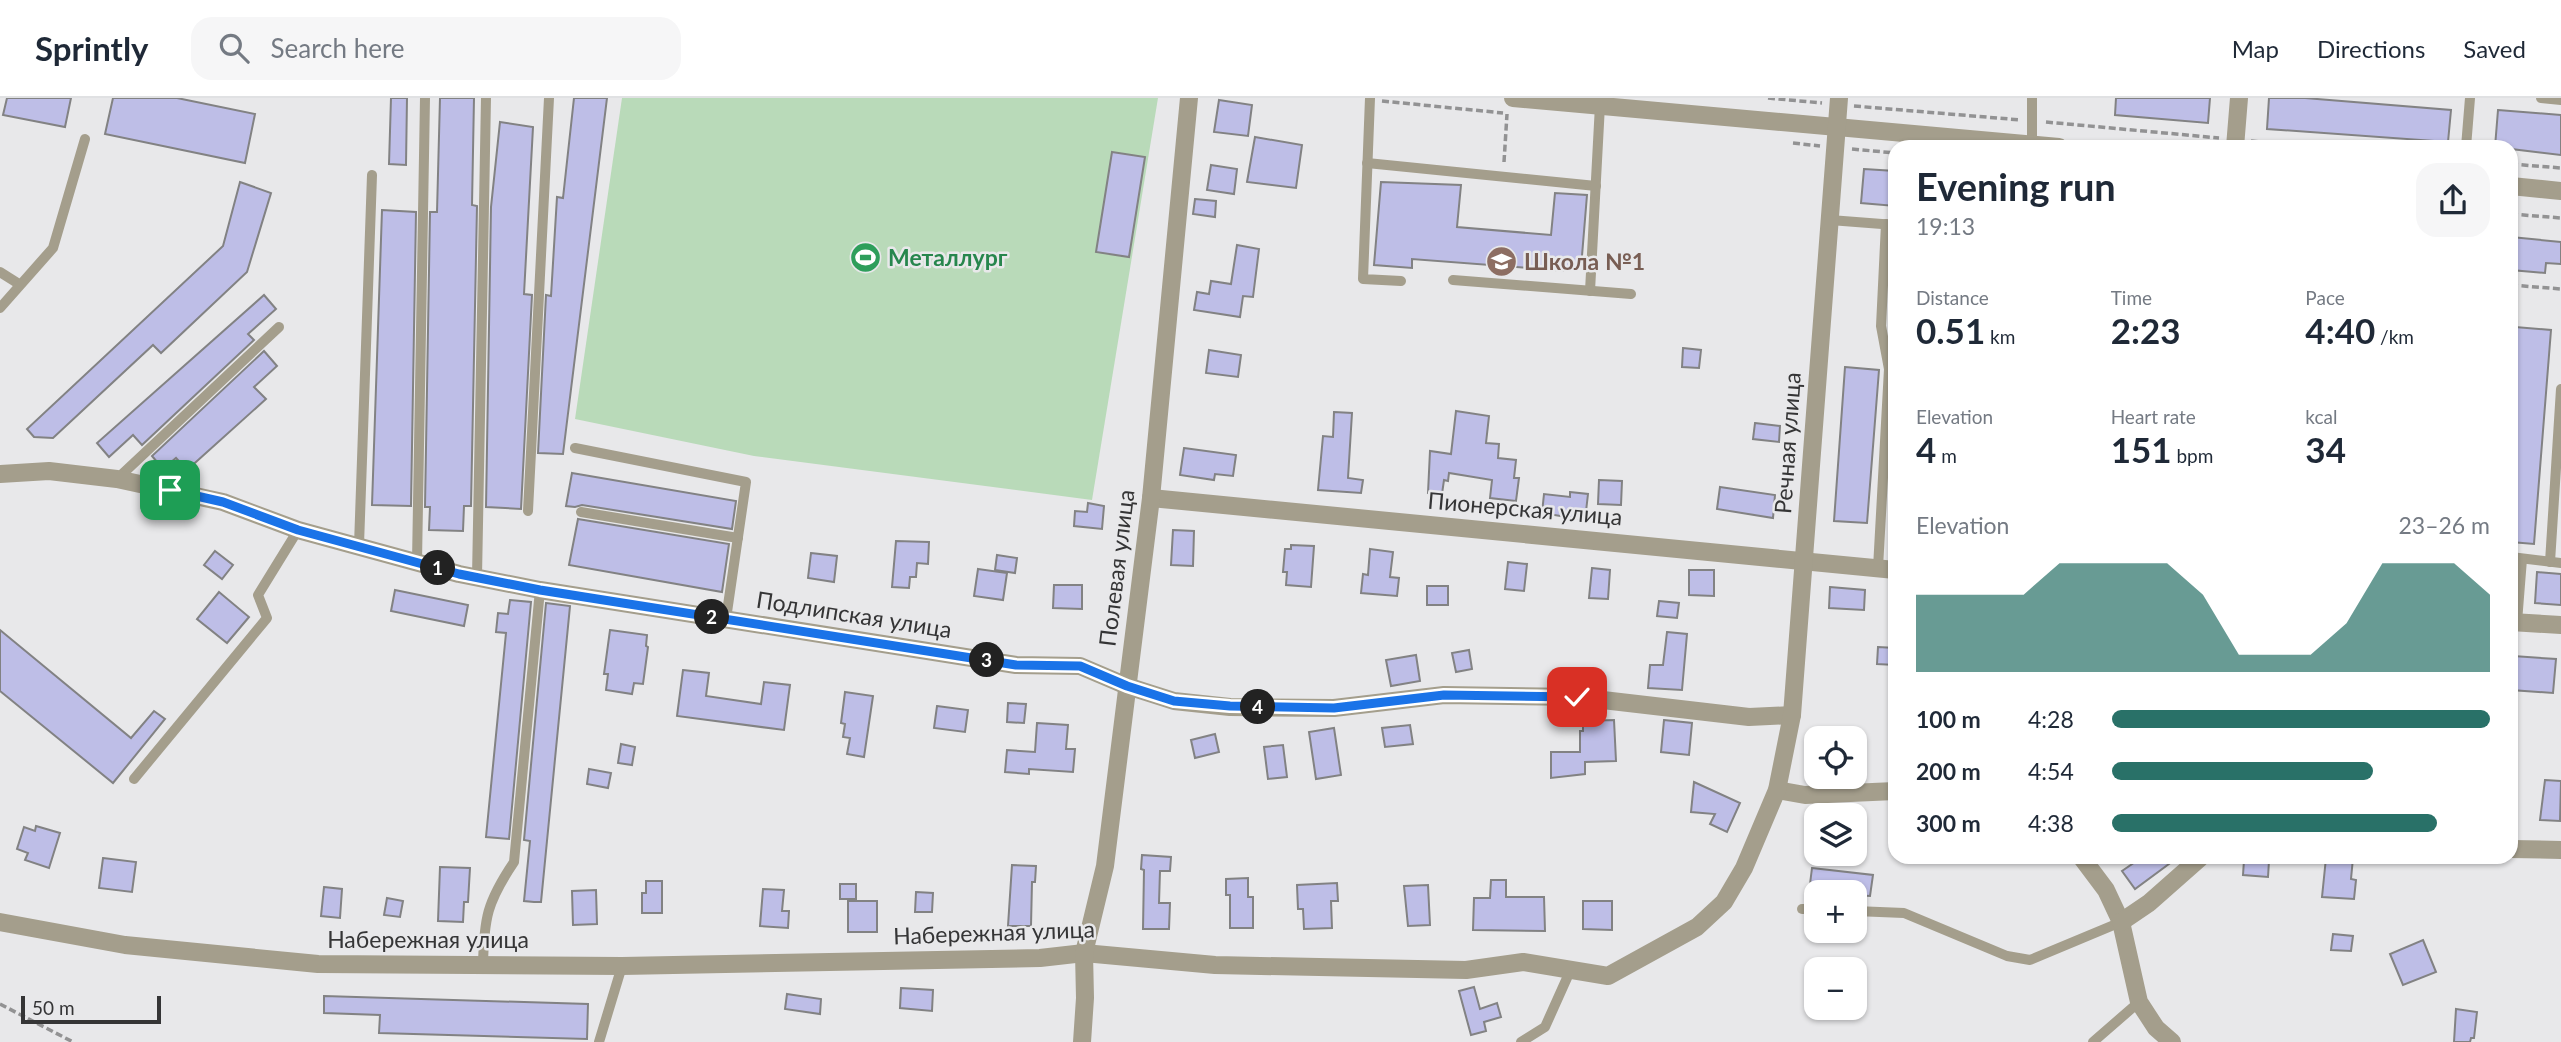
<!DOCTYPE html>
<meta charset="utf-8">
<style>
body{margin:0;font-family:Lato,sans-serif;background:#f6f6f7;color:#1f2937;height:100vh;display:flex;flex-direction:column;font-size:26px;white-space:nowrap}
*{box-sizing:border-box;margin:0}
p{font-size:23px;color:#747a83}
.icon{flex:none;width:38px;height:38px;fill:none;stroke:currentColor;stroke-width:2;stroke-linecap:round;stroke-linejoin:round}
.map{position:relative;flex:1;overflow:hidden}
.side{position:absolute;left:1888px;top:42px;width:630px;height:724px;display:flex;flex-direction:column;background:#fff;border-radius:21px;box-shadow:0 2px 5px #0004}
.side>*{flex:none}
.controls{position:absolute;left:1804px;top:628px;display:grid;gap:14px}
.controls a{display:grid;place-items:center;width:63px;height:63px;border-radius:14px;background:#fff;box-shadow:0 2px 5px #0004;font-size:35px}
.scale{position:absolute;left:21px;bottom:18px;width:140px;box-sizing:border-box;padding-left:7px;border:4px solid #353536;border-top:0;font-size:19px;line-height:24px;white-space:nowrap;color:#353536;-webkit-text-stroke:5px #e8e8ea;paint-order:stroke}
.pin{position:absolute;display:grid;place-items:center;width:60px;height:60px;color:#fff;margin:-30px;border-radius:14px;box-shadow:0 4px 10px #0006}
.km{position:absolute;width:35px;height:35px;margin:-18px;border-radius:50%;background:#222;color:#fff;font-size:19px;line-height:35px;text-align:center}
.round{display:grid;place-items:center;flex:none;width:74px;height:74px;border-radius:21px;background:#f6f6f7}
.summary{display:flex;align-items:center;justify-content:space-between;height:119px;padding:0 28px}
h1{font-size:38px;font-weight:700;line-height:52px}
.stats{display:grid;grid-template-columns:repeat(3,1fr);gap:10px;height:119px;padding:7px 28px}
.stats div{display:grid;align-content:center}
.stats b{font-size:35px;font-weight:700}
.stats small{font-size:19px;font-weight:400}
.stats p{font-size:19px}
.chart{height:196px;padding:14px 28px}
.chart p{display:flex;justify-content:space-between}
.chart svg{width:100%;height:126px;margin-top:7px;fill:#297168;opacity:.7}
ul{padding:0 28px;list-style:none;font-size:23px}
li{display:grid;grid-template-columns:112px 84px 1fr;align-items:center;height:52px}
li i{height:18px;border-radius:9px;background:#297168}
header{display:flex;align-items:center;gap:42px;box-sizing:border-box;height:98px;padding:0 35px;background:#fff;border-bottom:2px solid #e0e1e3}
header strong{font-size:33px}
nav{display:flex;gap:38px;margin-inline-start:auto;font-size:24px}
.search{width:490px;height:63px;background:#f6f6f7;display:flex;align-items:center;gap:18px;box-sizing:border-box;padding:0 24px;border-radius:21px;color:#747a83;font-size:26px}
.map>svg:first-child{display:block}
.green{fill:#b9dab9}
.building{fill:#bebee7;stroke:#828283;stroke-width:2}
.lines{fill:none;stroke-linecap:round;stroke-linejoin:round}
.path{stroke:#929293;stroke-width:3.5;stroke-dasharray:7 3.5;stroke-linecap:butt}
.service{stroke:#a49e8c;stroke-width:10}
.minor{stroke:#a49e8c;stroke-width:18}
.route-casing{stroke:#fff;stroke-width:14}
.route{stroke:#1a73e8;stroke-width:9}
.labels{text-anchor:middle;stroke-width:5;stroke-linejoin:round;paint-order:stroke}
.leisure-label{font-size:23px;font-weight:bold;fill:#27864d;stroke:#e8e8ea;text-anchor:start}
.education-label{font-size:23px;font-weight:bold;fill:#785e54;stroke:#e8e8ea;text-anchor:start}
.street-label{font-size:23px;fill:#353536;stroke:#e8e8ea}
</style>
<header>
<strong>Sprintly</strong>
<div class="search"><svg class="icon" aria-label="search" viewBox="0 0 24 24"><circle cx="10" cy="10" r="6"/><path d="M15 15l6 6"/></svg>Search here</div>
<nav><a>Map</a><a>Directions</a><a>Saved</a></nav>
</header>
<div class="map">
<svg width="2561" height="944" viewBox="0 0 2561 944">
<rect width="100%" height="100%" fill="#e8e8ea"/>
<path class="green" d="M622,0H1158L1092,402L754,358L575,321Z"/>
<g class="building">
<path d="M7,0H71L65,29L3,17Z"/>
<path d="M113,0H177L255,16L245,65L105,36Z"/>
<path d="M391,0H407L406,67L389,66Z"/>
<path d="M440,0H474L472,107L477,108L471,408H464L463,433L429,432L430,409H425L430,114H437Z"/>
<path d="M574,0H607L563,356L538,355L546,197L551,198L557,99L563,100Z"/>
<path d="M2116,0H2210L2208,25L2115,17Z"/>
<path d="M2269,0H2305L2451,12L2448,44L2267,31Z"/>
<path d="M1219,2L1252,7L1248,38L1214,34Z"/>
<path d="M2498,12L2561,17V57L2495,49Z"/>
<path d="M500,24L533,29L524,196L532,197L521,411L486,409L491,109Z"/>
<path d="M1255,39L1302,47L1296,90L1247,84Z"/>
<path d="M1112,54L1145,59L1129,159L1096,154Z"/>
<path d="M1211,67L1237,71L1234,96L1207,92Z"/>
<path d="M1864,71L1895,73V108L1861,105Z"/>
<path d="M240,84L271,95L247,174L161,255L153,247L53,340L34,339L27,331L223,148Z"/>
<path d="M1381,84L1461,87L1457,129L1551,137L1555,95L1587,97L1581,170L1568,169L1567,173L1412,161V170L1374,167Z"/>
<path d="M1195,101L1216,103L1215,119L1193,116Z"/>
<path d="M382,112L416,114L411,408L372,407Z"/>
<path d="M2511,139L2561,144V166L2546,165L2545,175L2511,172Z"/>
<path d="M1237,147L1259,151L1253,199L1243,198L1240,219L1194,212L1197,194L1209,196L1211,183L1231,186Z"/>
<path d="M264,197L276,211L248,236L254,242L142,347L133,337L109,359L97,345Z"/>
<path d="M2515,229L2551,232L2534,446L2511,444V281Z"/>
<path d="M1683,250L1701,252L1699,270L1682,269Z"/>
<path d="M1209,252L1241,257L1238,279L1206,275Z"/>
<path d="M264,253L277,268L254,289L266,301L187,372L176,360L163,371L152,358Z"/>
<path d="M1845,269L1879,272L1867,425L1834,423Z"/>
<path d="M1456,313L1489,318L1486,345L1499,346L1498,360L1516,362L1514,380H1519L1516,403L1490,400L1492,382L1449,375L1448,383L1444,382L1442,396L1428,395L1430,353L1451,356Z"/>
<path d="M1334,314L1352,315L1348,380L1363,382L1361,395L1318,392L1323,338L1333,339Z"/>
<path d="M1755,325L1780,328L1779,344L1753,341Z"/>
<path d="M1184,350L1236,357L1233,378L1215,376L1214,382L1180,377Z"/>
<path d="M572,375L736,403L732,431L582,407L575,409L566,408Z"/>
<path d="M1599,382L1622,383L1621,407L1598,406Z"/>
<path d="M1720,389L1775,397L1773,420L1717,411Z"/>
<path d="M1570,394L1588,396L1585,422L1542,415L1544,396L1570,399Z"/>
<path d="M1088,405L1104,408L1102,431L1074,428L1075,413L1087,414Z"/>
<path d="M578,421L729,446L722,494L569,467Z"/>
<path d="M1173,432L1194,433L1193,468L1171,467Z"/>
<path d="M896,443L929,444L928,466L917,465L916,479H910L909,490L892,489Z"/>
<path d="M1291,447L1314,448L1311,489L1286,487L1287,474H1283L1285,451H1291Z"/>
<path d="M1370,451L1393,454L1390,479L1399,480L1397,498L1361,495L1363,476L1368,477Z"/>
<path d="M215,453L233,467L222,481L204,467Z"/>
<path d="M811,455L837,458L834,484L808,480Z"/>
<path d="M997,457L1017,460L1015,475L995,472Z"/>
<path d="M1508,464L1527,466L1524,493L1505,491Z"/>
<path d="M1592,470L1610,472L1608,501L1589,500Z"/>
<path d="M978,471L1007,475L1003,502L974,498Z"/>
<path d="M1689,472H1714V498L1689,497Z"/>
<path d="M2537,474L2561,476V507L2535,505Z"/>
<path d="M1054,487H1082V511L1053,510Z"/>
<rect x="1427" y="488" width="21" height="19"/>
<path d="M1830,489L1865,492L1864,512L1829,510Z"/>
<path d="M395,492L468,507L464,528L391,513Z"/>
<path d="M219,494L249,519L227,545L197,521Z"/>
<path d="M510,502L531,504L509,741L486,739L506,535L496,534L498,515L508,516Z"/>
<path d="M1659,503L1679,505L1677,520L1657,518Z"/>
<path d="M546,505L570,508L541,804H534L524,803L530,743L524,742Z"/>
<path d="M0,532L131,640L154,613L165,621L113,685L0,593Z"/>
<path d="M610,532L647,537L646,548L648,549L643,586L634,585L632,596L606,592L608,576H604Z"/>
<path d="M1667,534L1687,536L1682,592L1648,590L1650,567H1663Z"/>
<path d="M1878,549L1895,550V567L1877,566Z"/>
<path d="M1469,552L1472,571L1456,574L1452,555Z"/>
<path d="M1416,557L1420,583L1391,588L1386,562Z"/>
<path d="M2513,558L2556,561L2553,595L2511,592Z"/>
<path d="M683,572L709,575L706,598L761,606L764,584L790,587L784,632L677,618Z"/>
<path d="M845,594L873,598L864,659L847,656L850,640L843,639L845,626L841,625Z"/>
<path d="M1008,605L1026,606L1024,625L1007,624Z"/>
<path d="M937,608L968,612L965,634L934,630Z"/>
<path d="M1614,622L1616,663L1585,664V676L1551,680V654H1580V633H1583V623Z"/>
<path d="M1664,622L1692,625L1689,657L1661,654Z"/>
<path d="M1037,625L1068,627L1066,651H1075L1073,674L1029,671V676L1005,674L1007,652L1035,654Z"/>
<path d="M1410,627L1413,646L1385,649L1382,630Z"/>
<path d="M1334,630L1341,677L1316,681L1309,634Z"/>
<path d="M1215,636L1219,654L1195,660L1191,642Z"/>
<path d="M621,646L635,649L632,667L618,665Z"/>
<path d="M1283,647L1287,679L1268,681L1264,649Z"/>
<path d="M589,671L611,675L608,690L587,686Z"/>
<path d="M2545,682L2561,683L2560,723L2540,722Z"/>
<path d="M1694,684L1740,705L1727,734L1710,726L1715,716L1691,714Z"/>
<path d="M36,728L60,735L49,770L25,762L28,755L17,751L24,729L35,733Z"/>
<path d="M1142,757L1171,759L1170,773H1160L1159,805H1170L1169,831H1143L1144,772L1141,771Z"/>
<path d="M103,760L136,764L132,794L99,790Z"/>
<path d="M2141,760H2177L2135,791L2122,773Z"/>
<path d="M2326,760H2353L2351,781L2356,782L2354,801L2322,799Z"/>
<path d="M2244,762L2269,763L2268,779L2243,777Z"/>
<path d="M1012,767L1036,768L1035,784H1032L1031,828H1008Z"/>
<path d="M440,769L470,770L468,804H464L463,824L438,823Z"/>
<path d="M1812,770L1873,777L1870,798L1855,797V794H1809Z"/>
<path d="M1248,780V799H1253V830H1230V797H1226V781Z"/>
<path d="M1491,782H1506V799H1544L1545,833L1473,832L1474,800H1490Z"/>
<path d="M646,783H662V815H642V795H646Z"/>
<path d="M1337,785L1338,803H1331L1332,830L1304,831L1303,811H1298L1297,787Z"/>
<rect x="840" y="786" width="16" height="15"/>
<path d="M1428,787L1430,827L1408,828L1404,788Z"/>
<path d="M324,789L342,791L340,820L321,818Z"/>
<path d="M763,791L784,792L782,813H789L788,830L760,828Z"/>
<path d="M596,792L597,826L573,827L572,793Z"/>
<path d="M916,794L933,795L932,814H915Z"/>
<path d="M387,800L403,803L400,819L384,817Z"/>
<rect x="848" y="803" width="29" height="31"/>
<path d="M1583,803H1612V832L1583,831Z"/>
<path d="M2333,836L2353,838L2351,853L2331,852Z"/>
<path d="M2423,842L2436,874L2403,887L2390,856Z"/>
<path d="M1474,889L1480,911L1497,905L1501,919L1484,924L1486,933L1471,937L1459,893Z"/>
<path d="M901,890L933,892L932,913L900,910Z"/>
<path d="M787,896L821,901L820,916L785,911Z"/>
<path d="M324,898L588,906L587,941L379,935L380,917L324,915Z"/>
<path d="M2456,911L2477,914L2474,940H2471L2470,944H2454Z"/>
</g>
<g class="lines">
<g class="path">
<path d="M1768,0L1822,5"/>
<path d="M1382,3L1503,15"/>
<path d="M1854,8L2021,22"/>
<path d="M2046,24L2219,40"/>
<path d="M2251,43L2316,49"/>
<path d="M1793,45L1820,48"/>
<path d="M1852,51L1895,55"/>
<path d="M1504,64L1507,16"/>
<path d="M2511,66L2561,70"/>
<path d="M2511,116L2561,120"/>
<path d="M2511,187L2561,191"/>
<path d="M0,906L73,944"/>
</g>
<g class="service">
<path d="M1370,0L1363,181L1401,183"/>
<path d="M2032,0V48"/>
<path d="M2541,0L2561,2"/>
<path d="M2466,49L2470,0"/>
<path d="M1367,65L1596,88"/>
<path d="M1830,122L1895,127"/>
<path d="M1886,154L1895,169"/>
<path d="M0,174L19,186"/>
<path d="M1453,182L1631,196"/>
<path d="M1590,193L1600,7"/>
<path d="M0,210L53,150L85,41"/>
<path d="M575,350L746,384L726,521"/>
<path d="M117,381L279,229"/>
<path d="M528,413L549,0"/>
<path d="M581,414L738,440"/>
<path d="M359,447L372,77"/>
<path d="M2511,459L2561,465"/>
<path d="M417,464L425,0"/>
<path d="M2550,464L2561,291"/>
<path d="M1878,470L1889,271L1881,228L1886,126"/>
<path d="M477,479L486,0"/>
<path d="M2517,524L2522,461"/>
<path d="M134,681L267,520L258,497L298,432"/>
<path d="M1802,811H1816"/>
<path d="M1855,813L1904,815L2007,858L2030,862L2121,824"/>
<path d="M483,867C484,820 487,804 514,764L540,492"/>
<path d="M599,944L622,868"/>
<path d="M1521,944L1545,929L1571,871"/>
<path d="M2093,944L2139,904"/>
</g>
<g class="minor">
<path d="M1513,0L2059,49"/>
<path d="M2235,49L2239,0"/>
<path d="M2511,88L2561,93"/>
<path d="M0,376L49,373L117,381L223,404L298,432L459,476L540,492L1016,567L1080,568L1127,588L1174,603L1230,609L1334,610L1444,597L1577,599L1749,619L1792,617"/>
<path d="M1151,400L1895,472"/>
<path d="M2511,524L2561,527"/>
<path d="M1777,692L1805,697L1895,693"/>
<path d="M2511,751L2561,752"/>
<path d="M2082,760L2106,792L2121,824L2139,904L2156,930L2172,944"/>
<path d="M0,824L125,847L318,866L622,868L1040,860L1084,855L1215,867L1466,872L1523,864L1608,878L1697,829L1724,804L1744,770L1777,692L1792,617L1839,0"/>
<path d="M2121,824L2149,805L2200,760"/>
<path d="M1082,944L1085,900L1084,855L1105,768L1151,400L1189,0"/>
</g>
</g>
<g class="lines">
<defs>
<path id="route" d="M170,392L223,404L298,432L459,476L540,492L1016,567L1080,568L1127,588L1174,603L1230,608L1334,610L1444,597L1577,599"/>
</defs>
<use href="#route" class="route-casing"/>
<use href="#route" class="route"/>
</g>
<defs>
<symbol id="stadium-disc" viewBox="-11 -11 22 22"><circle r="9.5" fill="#2e9e5b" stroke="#e8e8ea"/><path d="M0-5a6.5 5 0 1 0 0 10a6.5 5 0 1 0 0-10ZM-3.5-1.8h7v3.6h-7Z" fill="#fff"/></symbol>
<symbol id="school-disc" viewBox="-11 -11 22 22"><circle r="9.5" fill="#8d6e63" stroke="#e8e8ea"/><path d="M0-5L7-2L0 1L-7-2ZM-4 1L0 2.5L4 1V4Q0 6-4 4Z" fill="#fff"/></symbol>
</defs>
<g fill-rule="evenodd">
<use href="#stadium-disc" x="848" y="142" width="35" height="35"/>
<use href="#school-disc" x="1484" y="146" width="35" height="35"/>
</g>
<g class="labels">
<g class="leisure-label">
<text x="888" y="168">Металлург</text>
</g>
<g class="education-label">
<text x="1524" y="172">Школа №1</text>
</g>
<g class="street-label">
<text transform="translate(1788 345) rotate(-86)" y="8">Речная улица</text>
<text transform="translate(1525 411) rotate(5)" y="8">Пионерская улица</text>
<text transform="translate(1117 470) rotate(-83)" y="8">Полевая улица</text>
<text transform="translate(854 517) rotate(9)" y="8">Подлипская улица</text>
<text transform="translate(994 835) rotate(-2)" y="8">Набережная улица</text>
<text x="428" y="850">Набережная улица</text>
</g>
</g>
</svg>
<div class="controls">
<a><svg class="icon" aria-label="locate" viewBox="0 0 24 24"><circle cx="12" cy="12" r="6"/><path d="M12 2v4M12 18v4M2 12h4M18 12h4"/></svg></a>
<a><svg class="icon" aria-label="layers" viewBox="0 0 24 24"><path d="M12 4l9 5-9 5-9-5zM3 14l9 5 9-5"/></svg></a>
<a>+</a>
<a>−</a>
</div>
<div class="scale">50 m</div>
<div class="pin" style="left:170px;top:392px;background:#1e9e55"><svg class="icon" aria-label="arrive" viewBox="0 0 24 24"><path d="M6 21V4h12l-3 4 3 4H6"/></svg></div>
<div class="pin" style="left:1577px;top:599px;background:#d93025"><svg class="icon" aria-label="check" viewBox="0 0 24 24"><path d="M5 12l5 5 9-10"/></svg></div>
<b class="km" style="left:438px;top:470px">1</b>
<b class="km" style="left:712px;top:519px">2</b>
<b class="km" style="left:987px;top:562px">3</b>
<b class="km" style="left:1258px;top:609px">4</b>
<section class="side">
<div class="summary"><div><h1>Evening run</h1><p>19:13</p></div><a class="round"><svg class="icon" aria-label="share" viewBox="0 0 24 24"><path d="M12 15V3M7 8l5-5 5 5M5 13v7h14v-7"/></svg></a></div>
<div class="stats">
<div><p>Distance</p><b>0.51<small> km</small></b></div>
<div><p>Time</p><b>2:23</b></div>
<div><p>Pace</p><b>4:40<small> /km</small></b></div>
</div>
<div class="stats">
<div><p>Elevation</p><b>4<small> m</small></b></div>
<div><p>Heart rate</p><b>151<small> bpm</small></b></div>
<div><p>kcal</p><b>34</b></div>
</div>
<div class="chart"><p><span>Elevation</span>23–26 m</p>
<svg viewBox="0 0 160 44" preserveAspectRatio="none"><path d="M0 44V17L10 17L20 17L30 17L40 6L50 6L60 6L70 6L80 17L90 38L100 38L110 38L120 27L130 6L140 6L150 6L160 17V44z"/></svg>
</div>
<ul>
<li><b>100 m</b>4:28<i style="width:100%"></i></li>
<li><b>200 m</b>4:54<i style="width:69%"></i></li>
<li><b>300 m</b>4:38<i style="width:86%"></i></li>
</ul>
</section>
</div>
